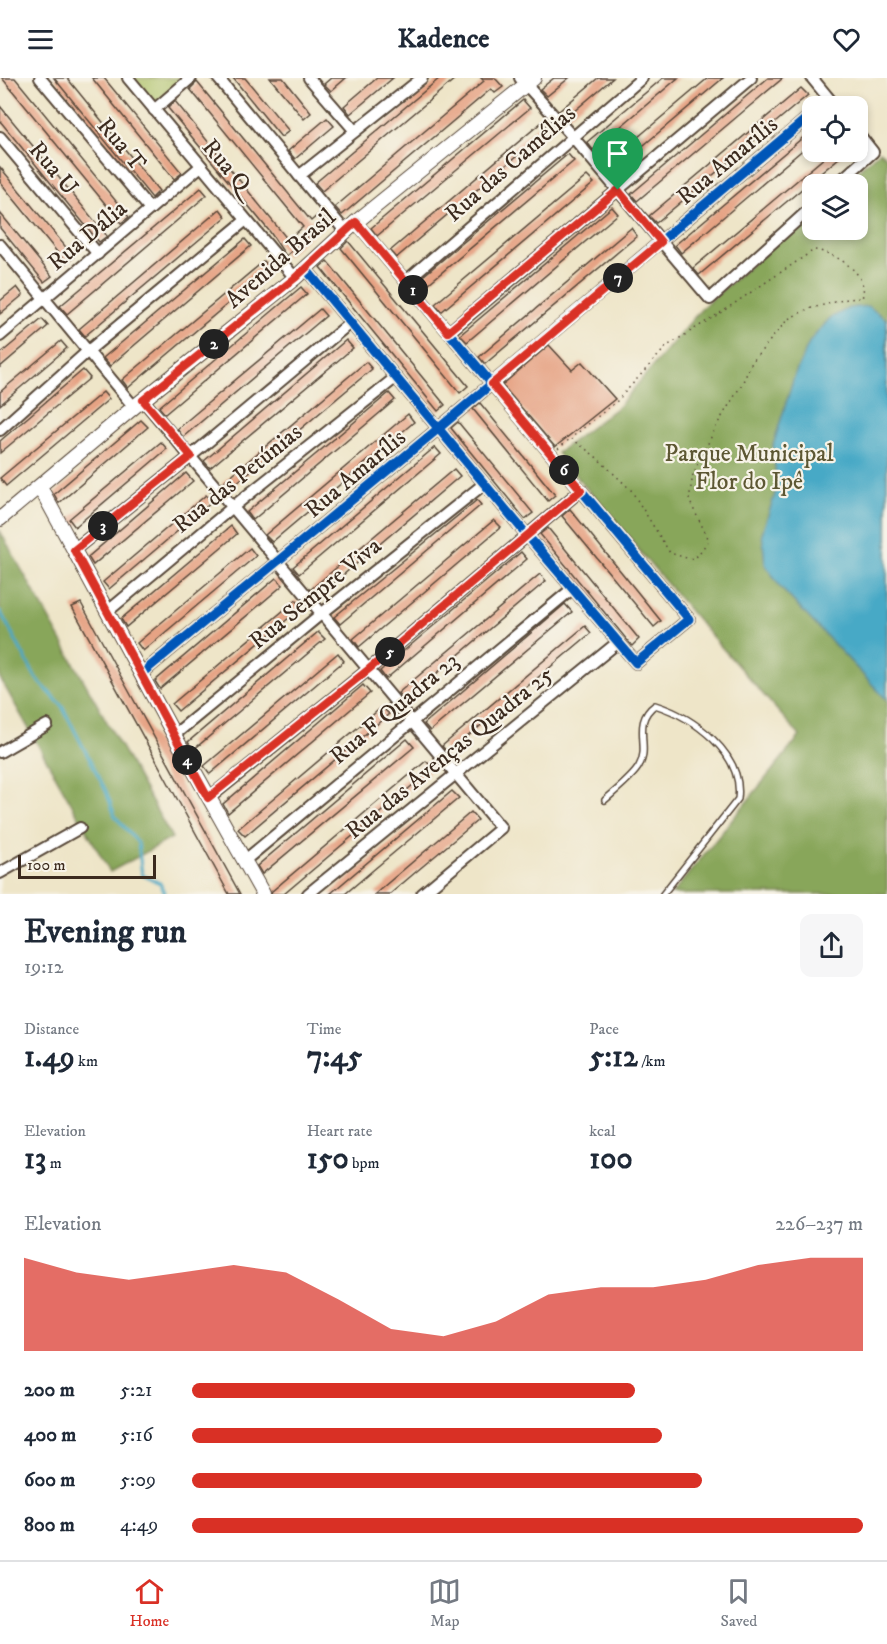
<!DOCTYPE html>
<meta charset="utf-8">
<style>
body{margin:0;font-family:"IM FELL DW Pica",serif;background:#f6f6f7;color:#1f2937;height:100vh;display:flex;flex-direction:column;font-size:22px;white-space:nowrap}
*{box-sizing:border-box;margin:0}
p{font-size:20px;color:#747a83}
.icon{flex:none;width:33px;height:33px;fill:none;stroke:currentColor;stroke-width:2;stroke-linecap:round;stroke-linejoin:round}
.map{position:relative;height:816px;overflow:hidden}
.drawer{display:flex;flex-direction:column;background:#fff;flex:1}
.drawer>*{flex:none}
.buttons{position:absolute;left:802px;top:18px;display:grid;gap:12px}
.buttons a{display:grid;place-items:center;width:66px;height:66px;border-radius:12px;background:#fff;box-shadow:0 3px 9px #0003;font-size:30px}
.scale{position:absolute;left:18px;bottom:15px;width:138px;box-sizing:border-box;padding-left:6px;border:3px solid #3b2a1e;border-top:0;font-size:16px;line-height:21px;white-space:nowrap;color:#3b2a1e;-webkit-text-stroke:4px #f7f3e8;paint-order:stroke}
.pin{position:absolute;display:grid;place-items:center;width:51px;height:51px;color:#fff;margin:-62px -26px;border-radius:50% 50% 50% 0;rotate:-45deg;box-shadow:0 0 6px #0007}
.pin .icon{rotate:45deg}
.km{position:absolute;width:30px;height:30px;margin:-15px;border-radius:50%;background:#222;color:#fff;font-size:16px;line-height:30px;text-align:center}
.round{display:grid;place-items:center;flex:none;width:63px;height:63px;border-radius:12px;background:#f6f6f7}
.overview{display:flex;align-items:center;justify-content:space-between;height:102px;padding:0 24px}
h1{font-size:33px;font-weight:800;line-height:45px}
.stats{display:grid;grid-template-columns:repeat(3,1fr);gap:9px;height:102px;padding:6px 24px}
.stats div{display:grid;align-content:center}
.stats b{font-size:30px;font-weight:800}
.stats small{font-size:16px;font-weight:400}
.stats p{font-size:16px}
.chart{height:168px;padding:12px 24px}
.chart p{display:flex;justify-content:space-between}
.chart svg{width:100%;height:108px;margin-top:6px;fill:#d93025;opacity:.7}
ul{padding:0 24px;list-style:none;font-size:20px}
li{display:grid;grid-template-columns:96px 72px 1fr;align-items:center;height:45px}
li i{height:15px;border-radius:8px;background:#d93025}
header{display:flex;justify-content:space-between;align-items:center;height:78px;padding:0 24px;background:#fff;font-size:27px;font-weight:800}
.tab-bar{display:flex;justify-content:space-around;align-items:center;height:84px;border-top:2px solid #e0e1e3;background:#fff;font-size:16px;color:#747a83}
.tab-bar a{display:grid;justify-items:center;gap:3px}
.tab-bar .on{color:#d93025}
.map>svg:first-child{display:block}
.green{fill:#abc064;stroke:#737541;stroke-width:1.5}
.forest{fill:#88a65a;stroke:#62683c;stroke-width:1.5}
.water{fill:#47a9c6;stroke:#416a72;stroke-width:1.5}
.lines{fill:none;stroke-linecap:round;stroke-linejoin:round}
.stream{stroke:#47a9c6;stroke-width:3}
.building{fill:#e6a384}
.service-casing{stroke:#564638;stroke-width:8}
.minor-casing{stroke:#564638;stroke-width:14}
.tertiary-casing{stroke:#564638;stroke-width:16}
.path{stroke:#564638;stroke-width:1.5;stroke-dasharray:1.5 4.5;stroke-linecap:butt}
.service{stroke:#fff;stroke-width:5}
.minor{stroke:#fff;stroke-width:10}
.tertiary{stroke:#fff;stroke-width:14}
.cycleway-casing{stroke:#f7f3e8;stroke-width:13}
.cycleway{stroke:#0057b8;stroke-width:9}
.route-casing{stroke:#fff;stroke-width:12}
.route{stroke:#d93025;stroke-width:8}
.labels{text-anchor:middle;stroke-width:4.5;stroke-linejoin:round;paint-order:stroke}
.street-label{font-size:24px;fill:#3b2a1e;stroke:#f7f3e8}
.park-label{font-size:24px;fill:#5d5733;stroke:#f7f3e8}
</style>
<header><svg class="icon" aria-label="menu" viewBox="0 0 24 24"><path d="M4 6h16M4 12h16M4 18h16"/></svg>Kadence<svg class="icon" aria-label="heart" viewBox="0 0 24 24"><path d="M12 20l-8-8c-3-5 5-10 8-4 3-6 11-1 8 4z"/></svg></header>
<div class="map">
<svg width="887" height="816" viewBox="0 0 887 816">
<rect width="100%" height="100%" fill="#f7f3e8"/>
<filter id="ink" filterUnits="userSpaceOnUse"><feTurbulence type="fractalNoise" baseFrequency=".0167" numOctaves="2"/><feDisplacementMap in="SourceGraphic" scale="12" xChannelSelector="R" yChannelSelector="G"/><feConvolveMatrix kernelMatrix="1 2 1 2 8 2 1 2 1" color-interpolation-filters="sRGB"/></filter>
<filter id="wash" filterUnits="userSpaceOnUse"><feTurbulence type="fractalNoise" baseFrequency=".008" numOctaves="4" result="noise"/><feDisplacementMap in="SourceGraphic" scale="24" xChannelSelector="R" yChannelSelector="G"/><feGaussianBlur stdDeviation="1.35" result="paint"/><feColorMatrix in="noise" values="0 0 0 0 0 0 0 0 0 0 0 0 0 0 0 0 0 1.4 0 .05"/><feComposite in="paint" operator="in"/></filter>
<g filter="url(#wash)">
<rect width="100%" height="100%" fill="#eee5c8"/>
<path class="green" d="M132,0H188L155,27Z"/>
<g class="forest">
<path d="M880,73L887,80V816H672L800,658L701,546L557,375L619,328L703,229L813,132V152H858V106H842Z"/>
<path d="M0,453L172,760L110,794L0,600Z"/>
</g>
<path class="water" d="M868,228L887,242V622L780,509L765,486L762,455L777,410L773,367L795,296L810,263L830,240L849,230Z"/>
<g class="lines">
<path class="stream" d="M0,533L36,600L62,628L106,713L115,738L138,765L142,797L160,805L165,816"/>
</g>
<g id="blocks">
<g class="building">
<path d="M2,0H15L129,139L121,145Z"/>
<path d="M54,0H67L159,113L152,120Z"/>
<path d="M92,0H104L182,95L174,101Z"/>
<path d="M233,0H245L289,53L281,59Z"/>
<path d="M270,0H283L311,35L304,41Z"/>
<path d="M331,0H346L331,13L324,6Z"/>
<path d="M377,0H393L350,36L344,28Z"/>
<path d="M440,0H456L322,113L315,105Z"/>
<path d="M481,0H495L503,9L495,15L491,11L342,137L335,129L484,3Z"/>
<path d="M554,0H569L547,18L540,11Z"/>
<path d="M598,0H613L566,40L559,33Z"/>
<path d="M663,0H678L593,72L587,64Z"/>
<path d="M708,0H723L612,94L606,86Z"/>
<path d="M768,0H783L637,123L631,116Z"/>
<path d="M197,4L311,143L319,136L325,144L286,178L270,154L168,30L175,23L288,162L303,149L190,11Z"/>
<path d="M801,10L808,17L656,145L649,138Z"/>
<path d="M523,22L530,30L377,158L371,150Z"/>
<path d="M0,28L107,158L99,164L0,43Z"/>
<path d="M327,40L334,48L295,81L288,73Z"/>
<path d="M542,44L549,51L396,180L390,173Z"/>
<path d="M813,51V63L681,175L675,167Z"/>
<path d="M831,74H846L699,197L693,190Z"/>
<path d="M568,76L574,83L422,211L416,204Z"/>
<path d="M0,89L74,179L66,185L0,104Z"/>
<path d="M587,98L594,105L441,234L435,226Z"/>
<path d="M201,110L207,117L67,236L60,228Z"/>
<path d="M612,129L618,136L467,264L460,257Z"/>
<path d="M220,131L226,139L85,258L79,251Z"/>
<path d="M0,135L52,198L44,204L0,150Z"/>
<path d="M631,150L637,158L485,286L479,279Z"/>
<path d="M245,161L251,168L110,288L103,280Z"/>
<path d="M348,163L468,308L460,315L341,170Z"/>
<path d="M264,183L270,190L128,310L122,302Z"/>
<path d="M327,183L445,327L438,333L320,189Z"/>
<path d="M17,209L23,217L0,236V223Z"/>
<path d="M301,209L307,216L165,336L159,329Z"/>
<path d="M320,231L326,238L183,359L177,351Z"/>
<path d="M42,241L48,248L0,289V276Z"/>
<path d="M346,262L353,270L210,390L204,383Z"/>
<path d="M61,263L67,270L0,327V314Z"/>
<path d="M549,267L572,292L582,284L615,321L555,369L502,307Z"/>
<path d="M366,284L372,291L228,412L222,405Z"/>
<path d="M83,292L90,300L0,375V363Z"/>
<path d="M103,314L109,321L6,408L0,400Z"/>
<path d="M389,315L395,322L253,442L247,434Z"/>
<path d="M480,325L555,417L548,423L473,331Z"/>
<path d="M408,336L414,344L272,464L265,457Z"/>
<path d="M141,342L148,349L59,425L54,416Z"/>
<path d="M458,344L533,435L525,441L451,350Z"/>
<path d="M161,364L167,371L75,449L69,441Z"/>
<path d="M435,369L441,376L299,496L293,489Z"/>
<path d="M454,391L460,398L317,519L311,511Z"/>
<path d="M186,395L193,403L93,487L88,479Z"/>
<path d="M206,417L212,424L109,511L103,504Z"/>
<path d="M477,422L481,427L340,546L334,539Z"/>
<path d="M570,431L661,543L654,549L562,438Z"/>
<path d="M494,442L501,449L359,569L353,561Z"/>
<path d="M231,448L237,456L126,549L121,541Z"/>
<path d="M548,450L639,561L632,568L540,456Z"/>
<path d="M250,470L256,478L143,573L137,565Z"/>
<path d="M521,474L527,481L386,601L380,593Z"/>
<path d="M540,496L546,503L404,623L398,615Z"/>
<path d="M276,500L283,507L160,611L155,603Z"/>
<path d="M296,522L302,529L178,633L172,626Z"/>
<path d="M81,525L125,606L240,816H229L163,695L72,529Z"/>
<path d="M565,526L572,534L430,653L424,646Z"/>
<path d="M585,548L591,555L448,675L442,668Z"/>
<path d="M318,554L325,561L193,672L188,664Z"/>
<path d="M338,575L344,583L210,696L204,688Z"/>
<path d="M363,607L370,615L228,735L223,726Z"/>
<path d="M382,629L389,636L245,758L238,751Z"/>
<path d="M407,661L414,669L262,796L257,788Z"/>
<path d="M426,683L433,690L284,816H272L271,814Z"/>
<path d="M452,713L459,720L372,793L345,816H330Z"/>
<path d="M471,734L478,742L417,793L390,816H375Z"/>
</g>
</g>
</g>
<g filter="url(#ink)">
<use href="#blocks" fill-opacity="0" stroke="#564638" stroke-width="1.5"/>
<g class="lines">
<defs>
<path id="service" d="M605,722C614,714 634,698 639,688C651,668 631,645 655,627C693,639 744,675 738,721L663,816"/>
<g id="minor">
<path d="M40,0L150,131"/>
<path d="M128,0L295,200"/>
<path d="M218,0L345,153"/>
<path d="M309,0L355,53"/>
<path d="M520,0L572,58L710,221L813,128"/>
<path d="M812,0L835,28"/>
<path d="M154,32L191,0"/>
<path d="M0,59L98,176"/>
<path d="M299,98L422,0"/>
<path d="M837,106L873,74L858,55"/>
<path d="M0,167L134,329"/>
<path d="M305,190L527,457L636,585L689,541L356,144"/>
<path d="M406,203L642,0"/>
<path d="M449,254L751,0"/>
<path d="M0,258L201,88"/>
<path d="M143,322L501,750L422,816"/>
<path d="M0,352L88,273L246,142"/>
<path d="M74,472L191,378L350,245"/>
<path d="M107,534L234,428L395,300"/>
<path d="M141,596L439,350L813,35"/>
<path d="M174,657L321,536L484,406"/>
<path d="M0,674L47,647"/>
<path d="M209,720L369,591L581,412"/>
<path d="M244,783L572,511"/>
<path d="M0,795L80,750"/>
<path d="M308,816L617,565"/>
</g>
<g id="tertiary">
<path d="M40,409L174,657L263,816"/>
<path d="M0,441L134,329L295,200L356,144L534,0"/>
</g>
</defs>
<use href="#service" class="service-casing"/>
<use href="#minor" class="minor-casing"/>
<use href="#tertiary" class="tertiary-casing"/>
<path class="path" d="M558,371L571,360L595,378L631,412L670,475L690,481L697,478L709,462L689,422L693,396L718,345L742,306L752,284L788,241L808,231L847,221L862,220C871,196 834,174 814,172L720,235L667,268L617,323L571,360"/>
<use href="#service" class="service"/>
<use href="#minor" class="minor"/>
<use href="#tertiary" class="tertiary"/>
<defs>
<g id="cycleway">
<path d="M305,190L527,457L636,585L689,541L356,144"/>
<path d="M141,596L439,350L813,35"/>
</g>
</defs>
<use href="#cycleway" class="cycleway-casing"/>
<use href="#cycleway" class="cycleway"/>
</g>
</g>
<g class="lines" filter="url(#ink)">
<defs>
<path id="route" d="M618,112L661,164L492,306L581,412L369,591L208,720L74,472L191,378L143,322L295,200L356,144L448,254Z"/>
</defs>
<use href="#route" class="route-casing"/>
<use href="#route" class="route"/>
</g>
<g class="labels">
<g class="street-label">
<text transform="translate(122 66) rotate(50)" y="8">Rua T</text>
<text transform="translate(727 82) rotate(-40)" y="8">Rua Amarílis</text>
<text transform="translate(510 85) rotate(-41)" y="8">Rua das Camélias</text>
<text transform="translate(227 87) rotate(50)" y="8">Rua Q</text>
<text transform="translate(54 90) rotate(50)" y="8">Rua U</text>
<text transform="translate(87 157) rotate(-40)" y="8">Rua Dália</text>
<text transform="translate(280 180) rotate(-41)" y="8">Avenida Brasil</text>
<text transform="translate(355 395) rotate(-40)" y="8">Rua Amarílis</text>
<text transform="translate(237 400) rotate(-39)" y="8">Rua das Petúnias</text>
<text transform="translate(315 515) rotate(-39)" y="8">Rua Sempre Viva</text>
<text transform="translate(394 630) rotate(-40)" y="8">Rua F Quadra 23</text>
<text transform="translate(449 674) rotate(-39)" y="8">Rua das Avenças Quadra 25</text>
</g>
<g class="park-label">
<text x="749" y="383">Parque Municipal<tspan x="749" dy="28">Flor do Ipê</tspan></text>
</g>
</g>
</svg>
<div class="buttons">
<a><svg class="icon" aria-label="locate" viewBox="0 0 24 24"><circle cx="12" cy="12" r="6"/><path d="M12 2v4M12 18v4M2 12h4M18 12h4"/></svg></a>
<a><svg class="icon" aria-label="layers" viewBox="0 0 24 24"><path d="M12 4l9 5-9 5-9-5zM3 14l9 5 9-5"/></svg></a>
</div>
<div class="scale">100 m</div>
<div class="pin" style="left:618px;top:112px;background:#1e9e55"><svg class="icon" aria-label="arrive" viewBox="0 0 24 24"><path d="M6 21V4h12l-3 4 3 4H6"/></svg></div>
<b class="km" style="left:413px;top:212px">1</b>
<b class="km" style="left:214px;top:266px">2</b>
<b class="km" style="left:103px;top:448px">3</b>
<b class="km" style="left:187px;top:682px">4</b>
<b class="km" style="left:390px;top:574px">5</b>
<b class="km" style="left:564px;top:392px">6</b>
<b class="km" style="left:618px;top:200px">7</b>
</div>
<section class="drawer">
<div class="overview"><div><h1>Evening run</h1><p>19:12</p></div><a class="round"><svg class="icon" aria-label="share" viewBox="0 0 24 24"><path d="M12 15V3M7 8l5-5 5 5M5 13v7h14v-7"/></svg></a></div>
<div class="stats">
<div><p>Distance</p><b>1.49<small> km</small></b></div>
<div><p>Time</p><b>7:45</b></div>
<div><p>Pace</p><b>5:12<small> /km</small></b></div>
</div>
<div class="stats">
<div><p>Elevation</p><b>13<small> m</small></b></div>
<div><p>Heart rate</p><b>150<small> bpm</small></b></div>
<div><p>kcal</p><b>100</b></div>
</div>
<div class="chart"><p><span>Elevation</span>226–237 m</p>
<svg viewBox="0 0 160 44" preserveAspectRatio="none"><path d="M0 44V6L10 12L20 15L30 12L40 9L50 12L60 23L70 35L80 38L90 32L100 21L110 18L120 18L130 15L140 9L150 6L160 6V44z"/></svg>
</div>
<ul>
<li><b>200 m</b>5:21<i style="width:66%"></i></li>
<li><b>400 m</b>5:16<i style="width:70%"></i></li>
<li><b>600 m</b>5:09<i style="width:76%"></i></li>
<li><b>800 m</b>4:49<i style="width:100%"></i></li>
</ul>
</section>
<nav class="tab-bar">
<a class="on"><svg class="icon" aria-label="home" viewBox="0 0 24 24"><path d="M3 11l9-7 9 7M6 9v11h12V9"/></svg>Home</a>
<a><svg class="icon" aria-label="map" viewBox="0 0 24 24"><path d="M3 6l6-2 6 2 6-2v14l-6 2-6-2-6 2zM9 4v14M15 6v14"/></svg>Map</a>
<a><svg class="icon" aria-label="saved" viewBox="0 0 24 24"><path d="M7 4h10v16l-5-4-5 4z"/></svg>Saved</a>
</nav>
